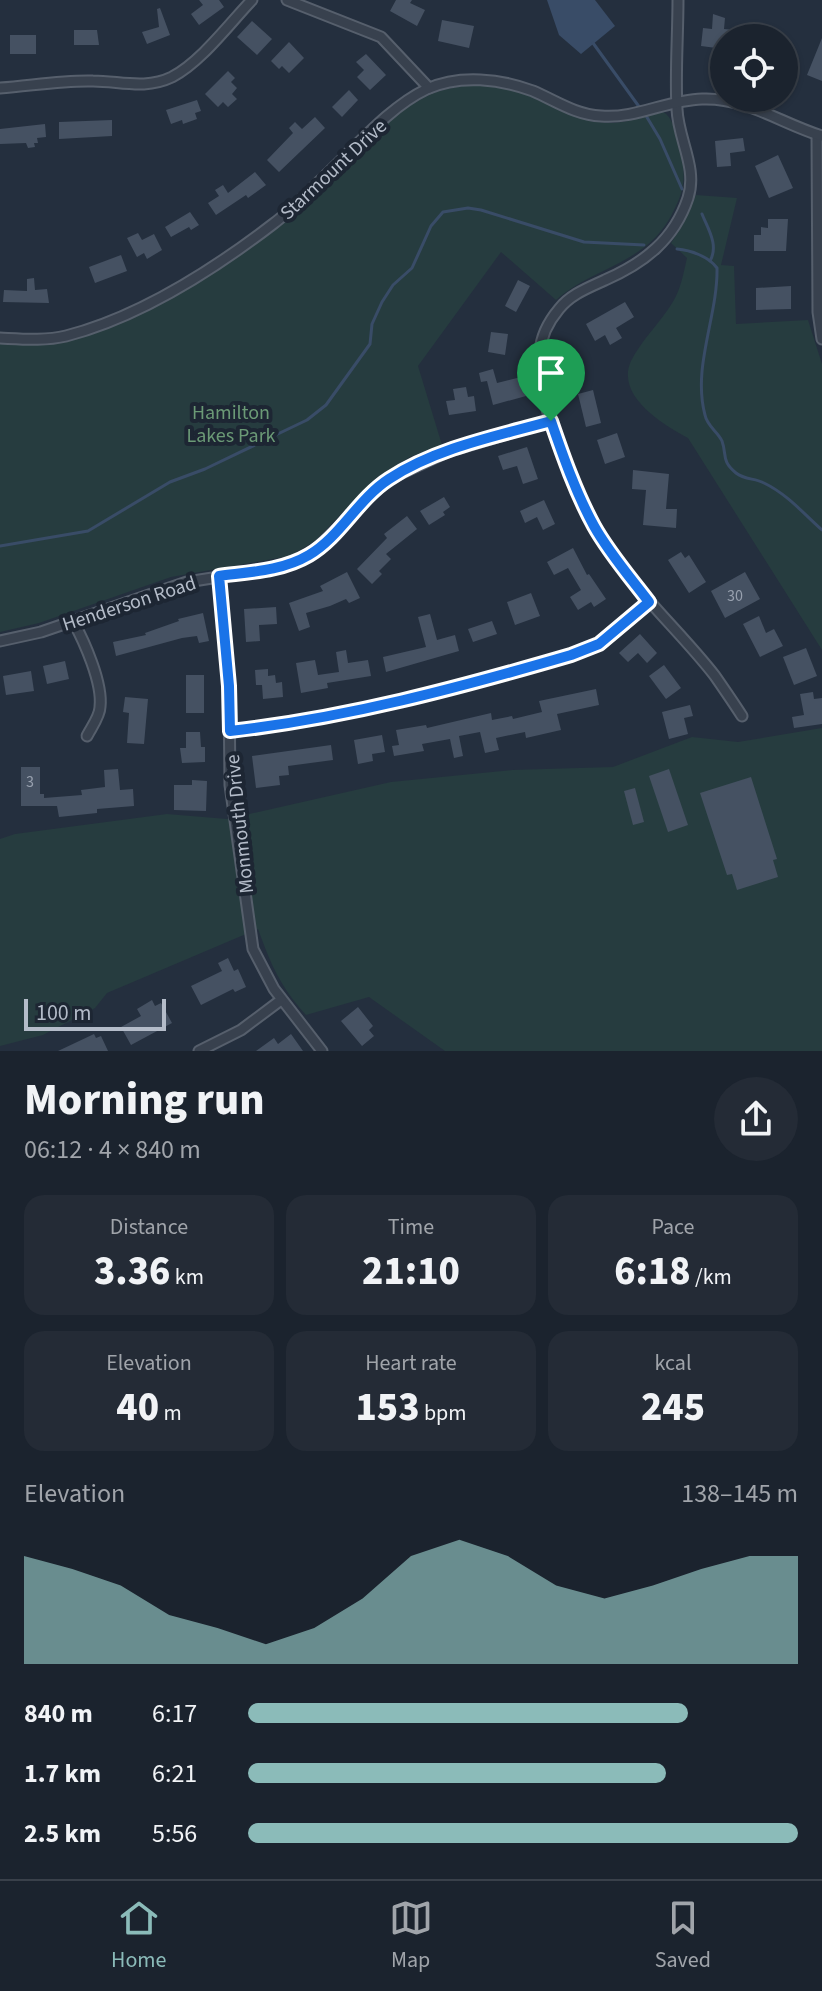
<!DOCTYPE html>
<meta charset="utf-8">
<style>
body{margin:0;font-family:"Source Sans 3",sans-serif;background:#242b36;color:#f1f3f6;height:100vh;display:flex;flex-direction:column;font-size:30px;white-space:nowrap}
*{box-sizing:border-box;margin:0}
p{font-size:26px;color:#a0a4aa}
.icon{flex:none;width:44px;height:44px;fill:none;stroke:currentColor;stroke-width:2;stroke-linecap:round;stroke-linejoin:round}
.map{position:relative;height:1051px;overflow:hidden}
.sheet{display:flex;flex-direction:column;background:#1b232e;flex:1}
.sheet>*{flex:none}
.tools{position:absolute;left:710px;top:24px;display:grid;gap:16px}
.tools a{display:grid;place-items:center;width:88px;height:88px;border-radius:50%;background:#1b232e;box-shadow:0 2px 6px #0004,0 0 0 2px #39404a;font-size:40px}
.scale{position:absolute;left:24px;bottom:20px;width:142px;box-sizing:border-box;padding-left:8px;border:4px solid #b4bcc9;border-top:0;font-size:22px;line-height:28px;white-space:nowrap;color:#b4bcc9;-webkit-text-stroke:6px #1d2633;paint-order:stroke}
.pin{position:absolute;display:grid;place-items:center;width:68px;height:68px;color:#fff;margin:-82px -34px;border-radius:50% 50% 50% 0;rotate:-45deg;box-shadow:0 0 8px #0007}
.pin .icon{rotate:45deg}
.round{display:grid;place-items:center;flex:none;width:84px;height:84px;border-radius:42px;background:#242b36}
.summary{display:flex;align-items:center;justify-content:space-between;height:136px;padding:0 24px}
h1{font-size:44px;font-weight:800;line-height:60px}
.stats{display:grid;grid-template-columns:repeat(3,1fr);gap:12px;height:136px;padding:8px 24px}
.stats div{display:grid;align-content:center;border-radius:20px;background:#242b36;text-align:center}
.stats b{font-size:40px;font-weight:800}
.stats small{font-size:22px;font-weight:400}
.stats p{font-size:22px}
.chart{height:224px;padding:16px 24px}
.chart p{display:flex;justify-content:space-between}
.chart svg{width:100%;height:144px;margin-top:8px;fill:#8bbbb9;opacity:.7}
ul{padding:0 24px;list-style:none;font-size:26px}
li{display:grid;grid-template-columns:128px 96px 1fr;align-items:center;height:60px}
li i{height:20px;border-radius:10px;background:#8bbbb9}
.dock{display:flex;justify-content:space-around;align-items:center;height:112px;border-top:2px solid #39404a;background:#1b232e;font-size:22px;color:#a0a4aa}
.dock a{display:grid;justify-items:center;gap:4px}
.dock .on{color:#8bbbb9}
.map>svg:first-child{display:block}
.green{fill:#263c3f}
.water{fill:#394c67}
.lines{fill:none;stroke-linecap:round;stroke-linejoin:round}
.stream{stroke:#394c67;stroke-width:3}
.building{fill:#455162}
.street-casing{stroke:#565f6c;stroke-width:13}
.street{stroke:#38414e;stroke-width:9}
.route-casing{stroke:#fff;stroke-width:16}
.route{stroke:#1a73e8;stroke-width:10}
.labels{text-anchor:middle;stroke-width:8;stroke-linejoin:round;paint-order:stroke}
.number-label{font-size:16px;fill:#98a1af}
.street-label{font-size:20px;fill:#b4bcc9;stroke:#1d2633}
.park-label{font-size:20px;fill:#6b9a76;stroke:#1d2633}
</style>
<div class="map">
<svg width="822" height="1051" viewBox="0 0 822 1051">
<rect width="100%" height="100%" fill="#242f3e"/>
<g class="green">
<path d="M472,84C493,86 513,88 532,96C560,108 582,124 614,123C630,122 647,115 662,111C676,119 677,141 681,155C686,175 684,190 675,208C650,264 598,264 556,300L501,252L418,366L442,445L410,457L376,478L315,541L290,556L171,577L39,623L0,632V343C84,350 157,308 224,263C243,251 263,240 280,226C328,189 377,119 431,94C443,89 459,87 472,84Z"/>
<path d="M696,195L737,198L721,265L734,266L736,324L808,320L822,364V650L688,438C664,425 615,396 631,361C642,339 662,321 674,300C681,288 684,271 687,258L671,243L682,226Z"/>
<path d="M822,728V1051H445L369,997L306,1015C280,986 271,965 258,929L107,993L95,1008L43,1035L0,1046V839L15,834L167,814L227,819L391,782L512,770L613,767L692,737L738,742Z"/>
</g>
<path class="water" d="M547,0H595L615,26L581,54L559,35Z"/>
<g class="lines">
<g class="stream">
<path d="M593,43L640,108"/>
<path d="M645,114L660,139L682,189"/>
<path d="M702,214C708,229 719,245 710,261"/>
<path d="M677,249C691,250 709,257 717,268C718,316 692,367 705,415C707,426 718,432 722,441C727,455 721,461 736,473C745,480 755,478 764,483C787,494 804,514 822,530"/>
<path d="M0,546L88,531L170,482L205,469L307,420L326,405L370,344L372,324L382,302L393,285L412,268L431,226L443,212L468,208L481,210L584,242L644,245"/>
</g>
</g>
<g class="building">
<path d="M199,0H219L224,7L199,25L191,14L203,5Z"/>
<path d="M396,0H412L410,3L425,10L417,26L390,11Z"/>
<path d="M160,8L170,35L147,44L142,32L159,27L157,9Z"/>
<path d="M713,14L725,18L724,29L735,30L734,38H724V49L701,46L703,28L712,29Z"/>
<path d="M442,20L474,26L469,48L438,41Z"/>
<path d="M252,21L272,39L257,55L237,37Z"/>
<path d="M74,30H97L99,45H74Z"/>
<rect x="10" y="35" width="26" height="19"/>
<path d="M822,38V81L807,75Z"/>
<path d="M289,42L304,58L289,73L282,66L279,69L271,61Z"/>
<path d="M366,54L386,75L370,90L357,77L364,70L356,62Z"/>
<path d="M228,71L235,78L231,82L237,88L232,94L237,99L228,107L223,102L218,107L205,94Z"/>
<path d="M349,90L358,100L342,117L332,107Z"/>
<path d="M197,100L201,111L195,113L197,119L183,124L182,120L171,124L166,110Z"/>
<path d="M315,117L325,128L279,172L267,160L293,133L289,128L295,122L302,129Z"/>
<path d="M112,120V136L59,139V122Z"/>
<path d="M45,124L46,137L37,138L38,143H34L35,147L28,148L26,143L0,144V129Z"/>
<path d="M743,138L745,151L730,153L731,166L717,167L715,141Z"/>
<path d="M778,155L793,188L769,198L755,166Z"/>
<path d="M255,172L266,185L248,198L246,195L216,215L208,203L219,196L215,190L223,185L228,193Z"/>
<path d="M190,212L199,225L191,230L189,227L171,237L165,227Z"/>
<path d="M768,219H788L786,251H754V235H761V227L768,228Z"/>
<path d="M138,233L142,240L154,234L162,250L147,259L144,253L137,257L127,238Z"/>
<path d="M121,255L127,271L95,283L89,267Z"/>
<path d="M34,278L35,290L47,289L49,303L3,302L4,290L27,291V279Z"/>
<path d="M518,280L530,286L516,312L505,306Z"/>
<path d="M791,286V309L756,310V288Z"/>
<path d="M625,302L634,317L616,328L622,338L610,345L605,335L595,341L586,324Z"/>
<path d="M491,332L508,334L505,355L488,352Z"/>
<path d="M493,369L497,383L521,377L526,396L493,405L487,381L481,382L479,373Z"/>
<path d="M466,387L468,397L474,396L476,411L449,415L446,401L455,400L453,389Z"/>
<path d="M593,390L601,423L586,427L578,394Z"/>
<path d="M617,433L625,457L605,464L597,440Z"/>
<path d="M527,447L538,479L523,484L517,466L503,470L498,456Z"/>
<path d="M633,470L669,474L666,509H677L676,528L643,525L646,490L632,489Z"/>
<path d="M444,497L450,507L443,512L445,515L429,525L420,511Z"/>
<path d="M544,500L555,524L543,530L537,517L525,523L520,511Z"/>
<path d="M407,516L417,529L386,554L391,559L379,571L382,574L372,584L357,569L387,538L384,534Z"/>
<path d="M573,548L587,575L589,574L606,599L594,607L591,602L578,610L570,597L581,590L568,568L554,575L547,562Z"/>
<path d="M681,552L685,558L689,555L706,582L689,593L668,560Z"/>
<path d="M347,572L360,598L349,603L346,599L330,606L306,613L310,627L299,631L289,603L323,591L320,586Z"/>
<path d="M745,572L760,599L725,618L711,591Z"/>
<path d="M531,593L540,616L515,625L507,602Z"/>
<path d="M276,607L277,624L259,625L260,641L246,642L244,609Z"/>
<path d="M203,613L209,641L199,643L197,636L182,638L116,656L113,642L146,635L145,633L179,621L178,619Z"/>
<path d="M430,614L437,640L455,635L459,651L386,672L383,657L426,647L418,617Z"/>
<path d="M759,616L766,633L774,629L783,646L760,657L743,624Z"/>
<path d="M492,621L497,634L473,642L468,629Z"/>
<path d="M640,634L657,653L647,663L638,653L628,662L619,653Z"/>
<path d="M806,648L817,676L794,685L783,657Z"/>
<path d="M346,650L348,663L368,660L371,676L327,683L328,688L301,693L296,663L315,660L318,675L339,672L336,652Z"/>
<path d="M65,661L69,679L47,684L43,666Z"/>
<path d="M664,665L681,688L666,699L649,676Z"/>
<path d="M268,669V676L275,675L276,683L282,682L283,697L263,699L262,685H256L255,670Z"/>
<path d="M31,671L34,691L6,695L3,676Z"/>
<rect x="186" y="675" width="18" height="38"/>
<path d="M596,689L599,705L557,714L561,730L526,738L525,732L496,738L499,750L485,753L480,732L459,736L463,756L454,758L450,739L422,744L424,751L394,756L392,746L399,745L396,730L426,725L427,728L491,713L492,720L512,716L513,719L542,712L539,701Z"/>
<path d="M813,692L814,699L822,698V724L794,728L792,717L804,715L800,694Z"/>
<path d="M125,697L148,699L144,744L127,743L129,713L123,712Z"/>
<path d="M690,705L693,716L684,718L688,734L669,739L662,712Z"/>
<path d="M186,732H200L201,747H205V762L182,763L180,748H186Z"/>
<path d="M382,735L385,752L372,754L373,761L358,764L354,740Z"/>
<path d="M331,745L333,760L288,766L289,775L279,776L280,785L256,788L252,756Z"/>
<path d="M21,767H40V794H44V798L82,795L81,790L105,787L104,770L118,769L120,790L133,789L134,806L97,809V813L59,817L57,806H21Z"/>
<path d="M669,769L688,825L668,832L649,776Z"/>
<path d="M751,777L777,859L773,860L778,877L737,890L732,874L727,875L700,793Z"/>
<path d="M192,780L207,781L206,811L174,810V785H192Z"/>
<path d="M635,788L644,822L633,825L624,791Z"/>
<path d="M228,958L234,971L238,969L246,987L235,992L233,989L201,1005L191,986L222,971L218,963Z"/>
<path d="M152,1000L155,1006L161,1003L172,1023L131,1045L121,1027L141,1016L137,1009Z"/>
<path d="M358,1007L373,1026L369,1030L374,1036L362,1046L341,1021Z"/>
<path d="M94,1034L96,1038L101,1036L108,1051H58Z"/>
<path d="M291,1034L303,1051H256L274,1038L278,1044Z"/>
</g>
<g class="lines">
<defs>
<g id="street">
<path d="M287,0L381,37L429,88"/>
<path d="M678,0C678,36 675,73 677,109C678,139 698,168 688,198C674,240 644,263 605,280C588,288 571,294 559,309C549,321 541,336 540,352C535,409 584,514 616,560C646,602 684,636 715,676C724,689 733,702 742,716"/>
<path d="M0,88C30,86 62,80 93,81C120,81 145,90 172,77C201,62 229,24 252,0"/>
<path d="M817,135L818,312L822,339"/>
<path d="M0,338C22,339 45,341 66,336C140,317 213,270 273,224C292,210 309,191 326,175C357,146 389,107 427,89C460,74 501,79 533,91C556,101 576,115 601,116C636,119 667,100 702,99C746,97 782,124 822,136"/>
<path d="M219,576L229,686L230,785L253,949L274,989L322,1051"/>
<path d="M73,621C84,641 103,683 100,707C100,716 91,728 87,736"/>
<path d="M0,641L41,632L187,582L269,569L292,563L311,554L387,480L447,452L551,421"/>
<path d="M230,731C347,718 458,687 571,655L599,644L649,602"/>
<path d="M199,1051L241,1030L281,1000"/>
</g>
</defs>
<use href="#street" class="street-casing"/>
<use href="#street" class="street"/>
</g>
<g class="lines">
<defs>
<path id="route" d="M551,421C563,456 576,493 594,526C609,553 630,577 649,602L599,644L571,655C458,688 346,718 230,731L229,686L219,576C249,572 282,571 309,555C340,537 358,499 389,479C436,448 497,436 551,421Z"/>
</defs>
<use href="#route" class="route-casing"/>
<use href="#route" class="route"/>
</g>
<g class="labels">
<g class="number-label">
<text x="735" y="601">30</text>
<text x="30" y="787">3</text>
</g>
<g class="street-label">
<text transform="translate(333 169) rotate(-43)" y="7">Starmount Drive</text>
<text transform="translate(129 603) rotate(-18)" y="7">Henderson Road</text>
<text transform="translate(239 824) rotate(-96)" y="7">Monmouth Drive</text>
</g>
<g class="park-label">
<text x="231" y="419">Hamilton<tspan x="231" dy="23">Lakes Park</tspan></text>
</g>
</g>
</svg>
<div class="tools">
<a><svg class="icon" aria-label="locate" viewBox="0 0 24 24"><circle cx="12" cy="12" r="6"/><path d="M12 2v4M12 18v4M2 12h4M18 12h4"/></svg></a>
</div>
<div class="scale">100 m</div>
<div class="pin" style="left:551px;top:421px;background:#1e9e55"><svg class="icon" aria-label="arrive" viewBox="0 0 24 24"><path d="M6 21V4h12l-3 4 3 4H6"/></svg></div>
</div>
<section class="sheet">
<div class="summary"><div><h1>Morning run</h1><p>06:12 · 4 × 840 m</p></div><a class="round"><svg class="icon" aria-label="share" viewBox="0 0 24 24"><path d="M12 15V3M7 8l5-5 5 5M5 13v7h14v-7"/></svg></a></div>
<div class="stats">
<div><p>Distance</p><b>3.36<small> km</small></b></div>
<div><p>Time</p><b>21:10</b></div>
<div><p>Pace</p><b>6:18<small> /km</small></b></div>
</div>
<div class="stats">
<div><p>Elevation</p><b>40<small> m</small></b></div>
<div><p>Heart rate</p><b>153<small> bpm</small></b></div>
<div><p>kcal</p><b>245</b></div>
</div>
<div class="chart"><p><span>Elevation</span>138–145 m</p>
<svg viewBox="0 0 160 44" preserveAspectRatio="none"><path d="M0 44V11L10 15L20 20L30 29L40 33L50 38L60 33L70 24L80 11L90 6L100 11L110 20L120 24L130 20L140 15L150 11L160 11V44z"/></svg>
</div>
<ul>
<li><b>840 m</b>6:17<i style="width:80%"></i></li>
<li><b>1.7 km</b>6:21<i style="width:76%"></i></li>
<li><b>2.5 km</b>5:56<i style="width:100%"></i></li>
</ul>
</section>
<nav class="dock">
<a class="on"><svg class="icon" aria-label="home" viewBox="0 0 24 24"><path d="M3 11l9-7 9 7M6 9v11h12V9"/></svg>Home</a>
<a><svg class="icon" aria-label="map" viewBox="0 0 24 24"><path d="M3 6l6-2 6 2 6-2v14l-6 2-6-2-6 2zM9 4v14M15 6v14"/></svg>Map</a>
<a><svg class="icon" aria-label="saved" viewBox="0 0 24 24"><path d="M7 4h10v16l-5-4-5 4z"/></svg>Saved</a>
</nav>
